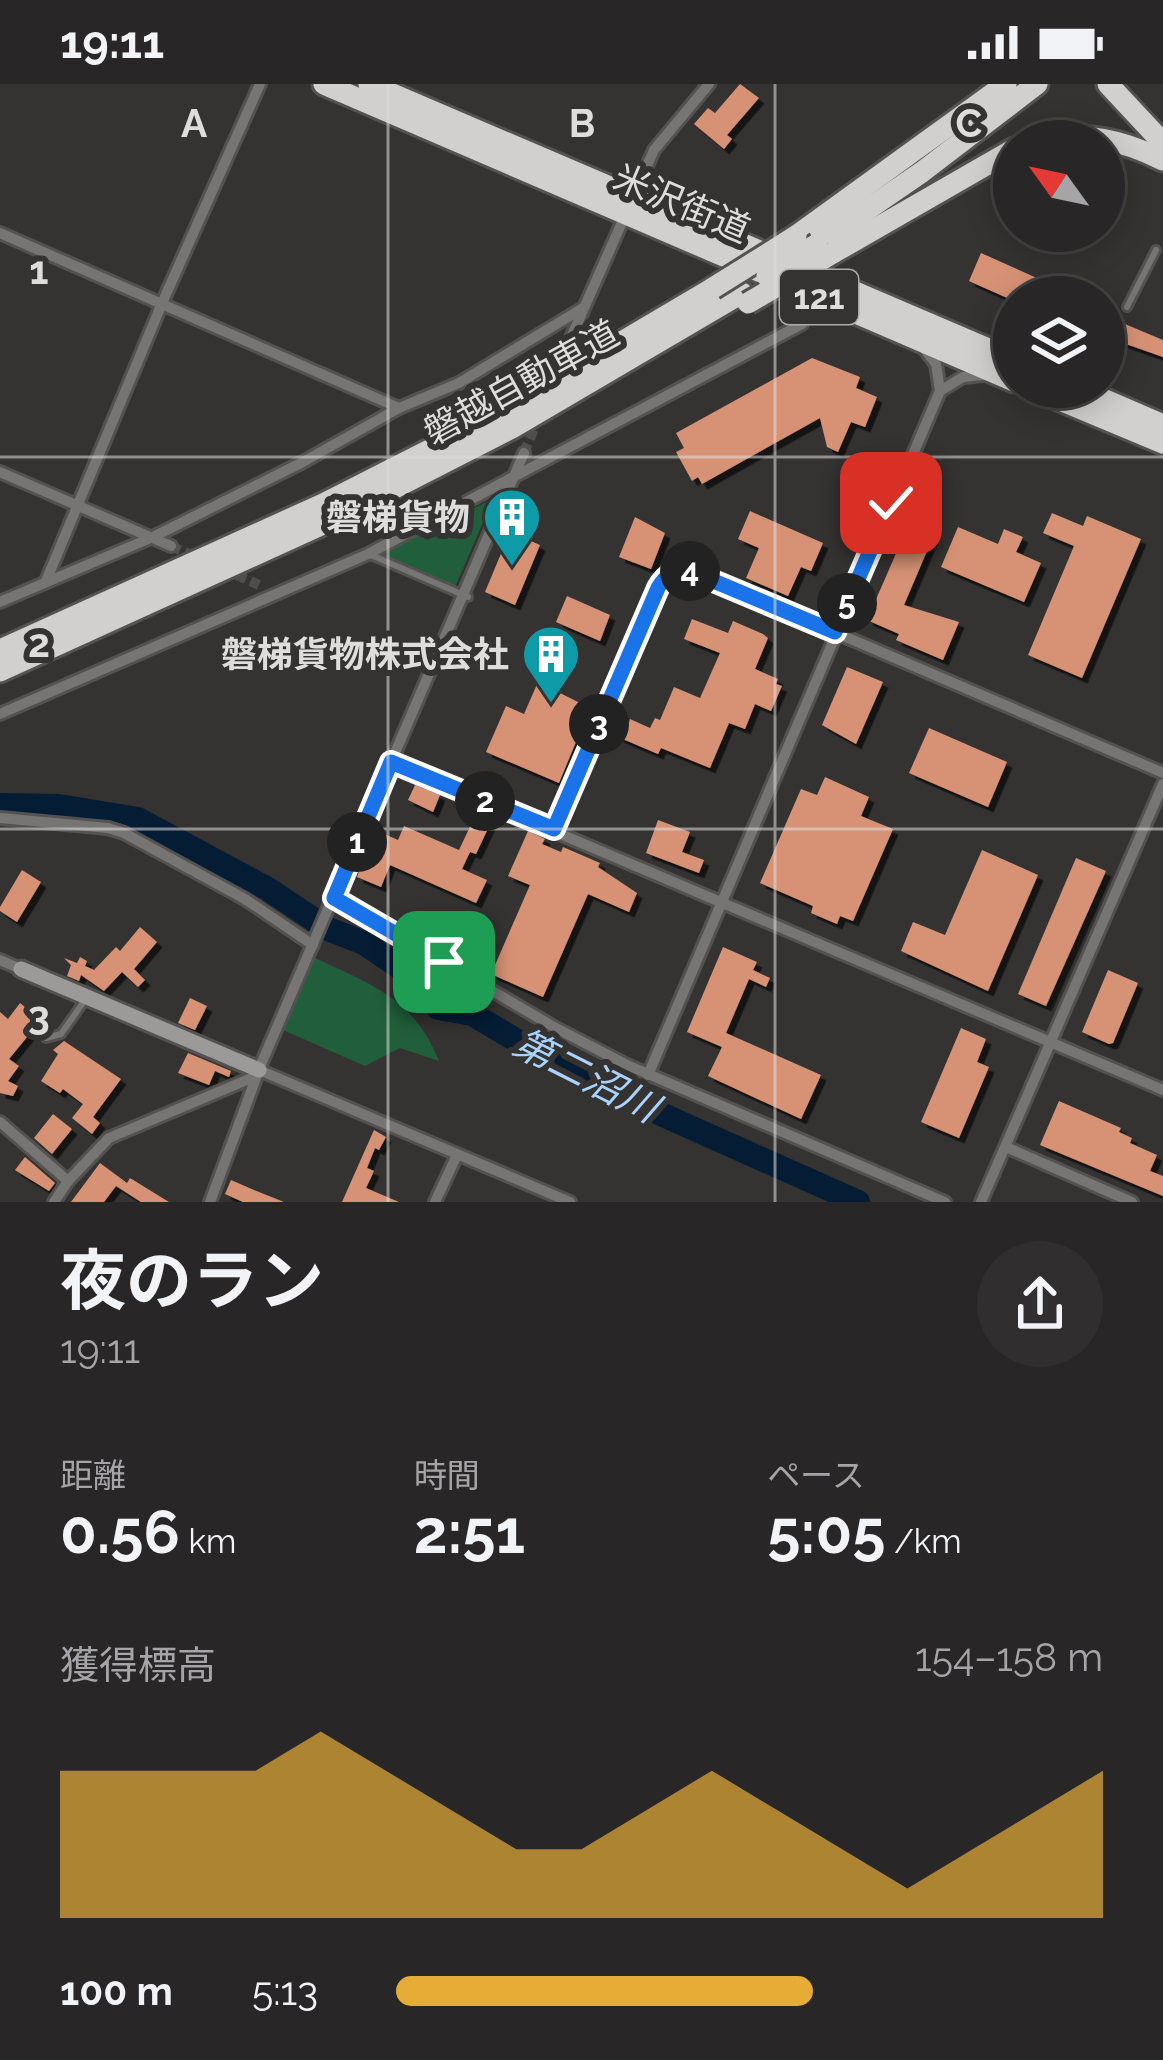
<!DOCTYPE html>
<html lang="ja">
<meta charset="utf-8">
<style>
body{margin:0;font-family:Raleway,"Noto Sans JP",sans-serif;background:#302e2e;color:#f1f3f6;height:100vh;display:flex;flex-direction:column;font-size:45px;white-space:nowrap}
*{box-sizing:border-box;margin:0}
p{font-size:39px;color:#a5a5a7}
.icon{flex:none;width:66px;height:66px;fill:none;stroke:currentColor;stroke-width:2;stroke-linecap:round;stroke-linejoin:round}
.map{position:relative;height:1118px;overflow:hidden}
.details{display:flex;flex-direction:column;background:#282626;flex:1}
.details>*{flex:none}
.needle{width:78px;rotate:303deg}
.controls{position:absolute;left:993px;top:36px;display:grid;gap:24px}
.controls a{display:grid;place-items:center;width:132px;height:132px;border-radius:50%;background:#282626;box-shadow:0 6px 30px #0003,0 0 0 3px #444343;font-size:60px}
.pin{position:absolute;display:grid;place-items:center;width:102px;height:102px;color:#fff;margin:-51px;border-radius:24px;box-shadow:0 6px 18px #0006}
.km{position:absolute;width:60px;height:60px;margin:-30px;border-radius:50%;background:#222;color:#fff;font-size:33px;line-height:60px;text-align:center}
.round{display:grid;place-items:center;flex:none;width:126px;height:126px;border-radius:63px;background:#302e2e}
.head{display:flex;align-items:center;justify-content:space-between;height:204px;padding:0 60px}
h1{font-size:66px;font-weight:700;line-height:90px}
.figures{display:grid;grid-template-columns:repeat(3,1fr);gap:18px;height:204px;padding:12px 60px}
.figures div{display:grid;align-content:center}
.figures b{font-size:60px;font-weight:700}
.figures small{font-size:33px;font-weight:400}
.figures p{font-size:33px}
.chart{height:336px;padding:24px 60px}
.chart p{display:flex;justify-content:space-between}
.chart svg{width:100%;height:216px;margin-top:12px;fill:#e6ac36;opacity:.7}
ul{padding:0 60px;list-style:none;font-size:39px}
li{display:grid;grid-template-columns:192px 144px 1fr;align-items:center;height:90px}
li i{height:30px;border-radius:15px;background:#e6ac36}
.status{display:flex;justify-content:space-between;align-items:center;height:84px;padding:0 60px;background:#282626;direction:ltr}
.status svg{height:33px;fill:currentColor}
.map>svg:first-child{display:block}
.green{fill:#215e3b}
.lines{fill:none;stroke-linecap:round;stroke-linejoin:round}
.river{stroke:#041d35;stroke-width:24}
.building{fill:#d79274;filter:url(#shadow)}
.street-tunnel{stroke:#4e4c4c;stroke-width:10;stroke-dasharray:10 5;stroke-linecap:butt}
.lane-casing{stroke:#535251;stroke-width:12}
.street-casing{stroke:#535251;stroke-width:16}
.secondary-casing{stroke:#535251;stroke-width:21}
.highway-casing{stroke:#535251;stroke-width:27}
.lane{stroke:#767574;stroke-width:6}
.street{stroke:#767574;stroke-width:10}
.secondary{stroke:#9c9a99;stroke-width:15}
.highway{stroke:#d2d0ce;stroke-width:21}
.highway-bridge-casing{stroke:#535251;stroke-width:27;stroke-linecap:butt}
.highway-bridge{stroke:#d2d0ce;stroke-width:21}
.route-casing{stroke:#fff;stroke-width:24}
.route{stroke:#1a73e8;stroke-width:15}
.grid{fill:none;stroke:#dedddc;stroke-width:3;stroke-opacity:0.55}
.labels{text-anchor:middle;stroke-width:12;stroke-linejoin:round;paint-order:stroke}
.shield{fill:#353332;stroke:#abaaa9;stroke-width:3}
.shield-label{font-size:33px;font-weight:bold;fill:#dedddc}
.street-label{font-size:36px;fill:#dedddc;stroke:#353332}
.poi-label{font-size:36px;font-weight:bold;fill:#dedddc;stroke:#353332;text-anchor:end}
.water-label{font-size:39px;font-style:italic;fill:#a9d2fd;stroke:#353332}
.grid-label{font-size:39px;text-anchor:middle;font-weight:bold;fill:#dedddc;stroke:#353332;stroke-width:12;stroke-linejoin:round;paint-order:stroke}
</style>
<div class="status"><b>19:11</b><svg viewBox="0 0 49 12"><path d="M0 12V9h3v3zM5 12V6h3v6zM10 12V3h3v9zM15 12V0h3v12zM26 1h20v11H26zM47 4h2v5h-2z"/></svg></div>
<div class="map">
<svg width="1163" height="1118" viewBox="0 0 1163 1118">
<defs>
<filter id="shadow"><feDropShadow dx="5.5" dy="5.5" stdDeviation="0" flood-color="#0009"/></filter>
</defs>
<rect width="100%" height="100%" fill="#353332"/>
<g class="green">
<path d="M493,415L455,503L377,470Z"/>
<path d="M315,874C373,901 414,915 439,977L400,964L365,982L283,946Z"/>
</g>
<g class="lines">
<path class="river" d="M0,721L59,722L138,735L268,805L328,845L364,859L430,904L438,924L472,930L578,993L858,1118"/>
</g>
<g class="building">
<path d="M740,0L759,14L727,51L732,55L724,65L694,40L708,24L715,29Z"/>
<path d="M981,169L1079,213H1014V217L969,197Z"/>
<path d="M1113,235L1163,256V273L1106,253Z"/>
<path d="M812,274L860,293L856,304L877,313L865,343L851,338L838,368L827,363L820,334L702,400L698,393L692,397L676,368L684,364L676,349Z"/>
<path d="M750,427L823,459L811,487L801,483L788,512L746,494L759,464L738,455Z"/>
<path d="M1052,429L1083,442L1087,432L1141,455L1082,594L1028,571L1074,462L1043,449Z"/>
<path d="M635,433L665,449L651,485L619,473Z"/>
<path d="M908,442L933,453L904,521L959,538L943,576L896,556L899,550L867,536Z"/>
<path d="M958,443L998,460L1004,445L1023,453L1016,468L1041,479L1024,518L941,483Z"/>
<path d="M510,448L540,461L515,521L485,508Z"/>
<path d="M567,512L610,531L600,557L556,538Z"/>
<path d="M692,535L728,549L733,537L763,550L768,554L755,585L778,595L776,600L782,602L771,627L755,620L745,645L729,639L710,684L661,664L658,670L618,653L625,637L629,639L630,635L650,644L655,634L660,636L674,603L700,614L720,569L684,555Z"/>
<path d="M847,583L883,598L856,660L822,641Z"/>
<path d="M538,598L590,624L559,699L486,668L506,622L524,630Z"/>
<path d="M929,644L1007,678L988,723L909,689Z"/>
<path d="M825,693L869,713L861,732L893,745L853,837L840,832L837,840L811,829L813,822L760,799L801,705L817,711Z"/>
<path d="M415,701L440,711L433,728L408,716Z"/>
<path d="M477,728L492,736L476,770L470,768L462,785L487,796L476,819L390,781L381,803L357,793L373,745L398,756L404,742L459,766Z"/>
<path d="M658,736L690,748L682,768L704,776L699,789L646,769Z"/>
<path d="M528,747L545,755L542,760L561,768L563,763L600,779L598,783L637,809L629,828L588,810L543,913L491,890L530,801L508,792Z"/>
<path d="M982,766L1038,791L988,907L901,867L913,838L945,851Z"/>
<path d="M1076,774L1106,787L1046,922L1018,910Z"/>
<path d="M22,786L41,798L17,838L0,827V823Z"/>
<path d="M429,831L453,847L443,863L419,847Z"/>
<path d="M140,843L157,858L134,885L145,896L138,903L122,888L104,907L81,891L79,897L67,892L71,881L64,874L77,879L80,873L87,877L85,882L94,886L116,863L120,867Z"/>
<path d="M723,863L757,878L753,886L770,894L766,903L749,895L726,949L821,991L801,1035L708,992L722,963L687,948Z"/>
<path d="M1108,886L1138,899L1113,959L1109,960L1082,948Z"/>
<path d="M190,914L207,922L195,946L178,939Z"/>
<path d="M20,919L41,936L9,975L19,982L8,997L18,1002L13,1012L0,1009V928L8,935Z"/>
<path d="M961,944L986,955L977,978L989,983L959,1054L921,1038Z"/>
<path d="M64,957L121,995L93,1033L100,1039L92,1050L72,1034L83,1020L63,1005L60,1009L41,997L58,970L53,966Z"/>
<path d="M188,969L231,987L229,993L215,987L209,1001L178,989Z"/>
<path d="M1059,1017L1121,1044L1119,1048L1132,1054L1130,1059L1157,1071L1150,1087L1163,1092V1112L1040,1061Z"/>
<path d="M53,1030L72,1045L52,1070L34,1054Z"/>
<path d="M374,1046L386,1053L379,1066L375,1064L367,1084L374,1087L366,1104L399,1118H342Z"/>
<path d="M25,1073L55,1099L49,1107L15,1086Z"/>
<path d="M100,1079L127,1099L130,1094L169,1118H141L116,1102L104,1118H71Z"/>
<path d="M231,1096L254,1106L284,1118H243L225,1110Z"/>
</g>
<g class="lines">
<g class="street-tunnel">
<path d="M555,294L569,258"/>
<path d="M524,369L539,333"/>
<path d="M171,462L200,475"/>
<path d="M223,485L259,501"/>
</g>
<defs>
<g id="lane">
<path d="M1127,223L1156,166"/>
<path d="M371,471L468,513"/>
<path d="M46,954L61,950L85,916"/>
</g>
<g id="street">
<path d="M0,149L399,324"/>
<path d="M569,258L654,66L709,0"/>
<path d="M940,307L963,293L983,291"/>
<path d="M0,388L171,462"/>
<path d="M46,497L163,217L260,0"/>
<path d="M0,518L153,453L303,378L399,324L459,299L583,224"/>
<path d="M0,630L368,470L802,240"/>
<path d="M391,678L1163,1006"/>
<path d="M0,734L108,744L124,749L245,815L313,861"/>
<path d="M554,745L658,504C669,487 680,484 699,490L1163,689"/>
<path d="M334,814L554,943L625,980L945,1118"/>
<path d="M0,876L21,885"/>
<path d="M259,986L570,1118"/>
<path d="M648,991L940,307L936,280L926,267"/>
<path d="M0,1038L68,1097"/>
<path d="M1006,1063L1132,1118"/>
<path d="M54,1118L68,1097L109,1054L256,992"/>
<path d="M210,1118L262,978L524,369"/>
<path d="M435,1118L457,1071"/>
<path d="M981,1118L1163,700"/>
</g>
<path id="secondary" d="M21,885L259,986"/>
<g id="highway">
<path d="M324,0L1014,297"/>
<path d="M369,0L1014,276"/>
<path d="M1108,0L1163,59"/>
<path d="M1040,57C1085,47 1122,56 1163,76"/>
<path d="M796,152L1006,0"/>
<path d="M817,160L922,88L1037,0"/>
<path d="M833,169L1014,65"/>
<path d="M1029,303L1163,359"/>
<path d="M1075,303L1163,341"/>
<path d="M0,566L323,420L500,330L713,204"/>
<path d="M0,587L332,436L512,344L742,209"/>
</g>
</defs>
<use href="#lane" class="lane-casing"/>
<use href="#street" class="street-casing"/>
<use href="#secondary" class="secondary-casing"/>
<use href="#highway" class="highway-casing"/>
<use href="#lane" class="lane"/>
<use href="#street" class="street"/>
<use href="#secondary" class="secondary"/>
<use href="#highway" class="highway"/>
<defs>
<g id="highway-bridge">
<path d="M767,192L817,160"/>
<path d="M713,204L796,152"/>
<path d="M748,219L833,169"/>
</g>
</defs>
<use href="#highway-bridge" class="highway-bridge-casing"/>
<use href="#highway-bridge" class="highway-bridge"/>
</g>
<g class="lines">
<defs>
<path id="route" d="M444,878L334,814L391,678L554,745L658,504C666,490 675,485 692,488L835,548L891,419"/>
</defs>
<use href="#route" class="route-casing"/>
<use href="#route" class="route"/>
</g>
<path class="grid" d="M388,0V1118M775,0V1118M0,373H1163M0,745H1163"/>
<defs>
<symbol id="building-pin" viewBox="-11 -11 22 30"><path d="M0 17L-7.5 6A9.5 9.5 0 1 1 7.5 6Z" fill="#0f9aa8" stroke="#353332"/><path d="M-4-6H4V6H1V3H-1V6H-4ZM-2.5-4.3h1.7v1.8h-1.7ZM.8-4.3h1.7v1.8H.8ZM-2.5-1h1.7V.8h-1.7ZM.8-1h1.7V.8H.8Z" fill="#fff"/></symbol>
</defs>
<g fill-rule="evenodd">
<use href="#building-pin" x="479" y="400" width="66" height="90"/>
<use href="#building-pin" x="518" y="537" width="66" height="90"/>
</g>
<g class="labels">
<rect class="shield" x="780" y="186" width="78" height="54" rx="9"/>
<g class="shield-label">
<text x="819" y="225">121</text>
</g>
<g class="street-label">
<text transform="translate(682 119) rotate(23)" y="13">米沢街道</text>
<text transform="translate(521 298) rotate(-29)" y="13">磐越自動車道</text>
</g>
<g class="poi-label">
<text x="470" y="446">磐梯貨物</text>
<text x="509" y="583">磐梯貨物株式会社</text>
</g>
<g class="water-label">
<text transform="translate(586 991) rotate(27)" y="14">第二沼川</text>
</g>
</g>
<g class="grid-label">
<text x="194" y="53">A</text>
<text x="582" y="53">B</text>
<text x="969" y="53">C</text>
<text x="39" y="200">1</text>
<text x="39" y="573">2</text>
<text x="39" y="945">3</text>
</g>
</svg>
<div class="controls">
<a><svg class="needle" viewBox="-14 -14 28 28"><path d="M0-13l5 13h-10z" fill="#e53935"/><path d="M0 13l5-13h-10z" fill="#a5a5a7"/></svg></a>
<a><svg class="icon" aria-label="layers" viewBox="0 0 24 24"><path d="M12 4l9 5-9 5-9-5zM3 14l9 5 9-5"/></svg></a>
</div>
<div class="pin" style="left:444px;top:878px;background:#1e9e55"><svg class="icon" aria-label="arrive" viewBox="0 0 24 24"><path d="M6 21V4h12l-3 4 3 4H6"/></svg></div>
<div class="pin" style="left:891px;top:419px;background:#d93025"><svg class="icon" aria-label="check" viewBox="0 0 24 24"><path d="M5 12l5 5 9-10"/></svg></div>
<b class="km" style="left:357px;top:758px">1</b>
<b class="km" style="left:485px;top:717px">2</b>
<b class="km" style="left:599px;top:640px">3</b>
<b class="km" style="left:690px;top:487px">4</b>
<b class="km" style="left:847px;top:519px">5</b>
</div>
<section class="details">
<div class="head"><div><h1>夜のラン</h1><p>19:11</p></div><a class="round"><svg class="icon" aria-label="share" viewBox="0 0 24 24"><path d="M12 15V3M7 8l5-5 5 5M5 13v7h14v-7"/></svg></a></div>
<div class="figures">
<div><p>距離</p><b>0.56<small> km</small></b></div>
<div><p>時間</p><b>2:51</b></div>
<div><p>ペース</p><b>5:05<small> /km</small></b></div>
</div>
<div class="chart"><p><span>獲得標高</span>154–158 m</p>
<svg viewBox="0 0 160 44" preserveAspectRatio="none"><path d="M0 44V14L10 14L20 14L30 14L40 6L50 14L60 22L70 30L80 30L90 22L100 14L110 22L120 30L130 38L140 30L150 22L160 14V44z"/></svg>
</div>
<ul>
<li><b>100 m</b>5:13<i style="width:59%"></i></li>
</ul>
</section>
